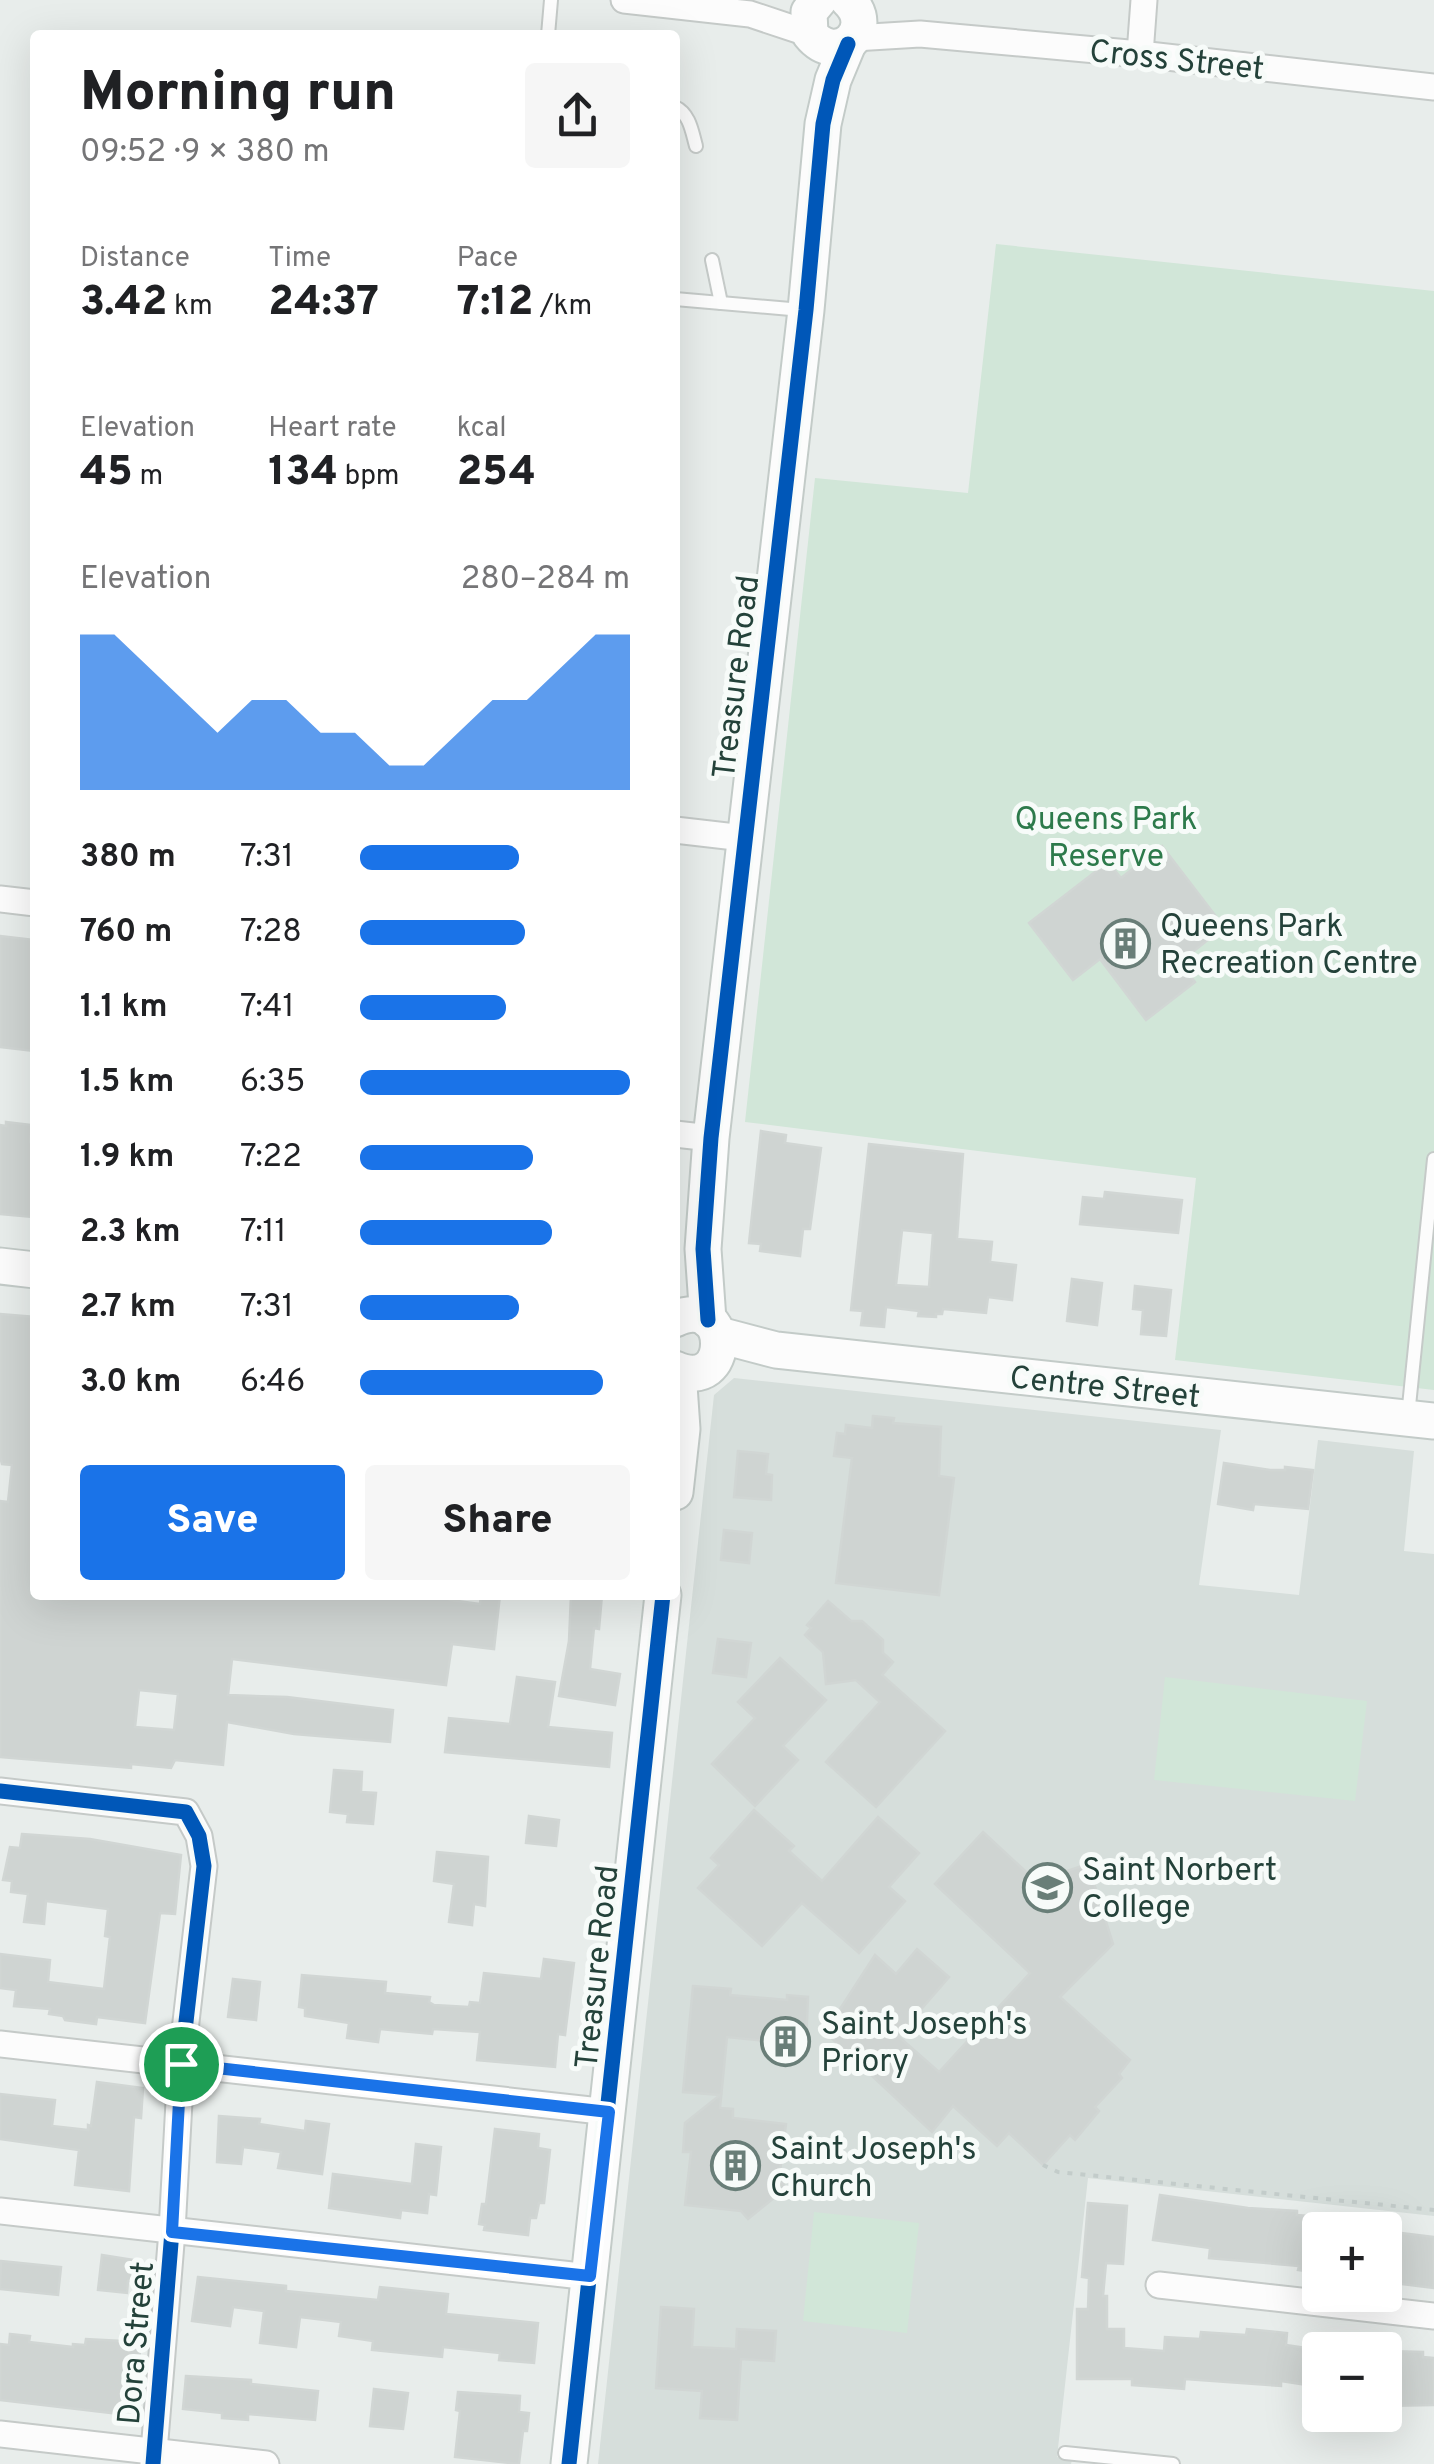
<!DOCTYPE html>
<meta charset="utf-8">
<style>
body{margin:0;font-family:Overpass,sans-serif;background:#f6f6f6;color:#202124;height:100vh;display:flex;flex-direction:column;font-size:38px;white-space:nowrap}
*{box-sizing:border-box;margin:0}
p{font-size:32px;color:#757577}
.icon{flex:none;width:55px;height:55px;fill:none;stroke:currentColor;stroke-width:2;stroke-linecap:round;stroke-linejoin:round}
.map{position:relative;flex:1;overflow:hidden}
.drawer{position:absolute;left:30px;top:30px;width:650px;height:1570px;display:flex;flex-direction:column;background:#fff;border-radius:10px;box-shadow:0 10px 40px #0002}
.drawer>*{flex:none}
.fabs{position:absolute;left:1302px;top:2212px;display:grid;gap:20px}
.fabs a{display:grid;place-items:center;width:100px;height:100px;border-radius:10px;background:#fff;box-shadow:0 10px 40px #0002;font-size:50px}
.pin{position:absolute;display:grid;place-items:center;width:85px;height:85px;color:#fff;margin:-42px;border:5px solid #fff;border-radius:50%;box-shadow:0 2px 10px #0007}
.round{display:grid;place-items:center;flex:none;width:105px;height:105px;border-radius:10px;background:#f6f6f6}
.summary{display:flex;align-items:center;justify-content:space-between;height:170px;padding:0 50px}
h1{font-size:55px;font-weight:800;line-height:75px}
.stats{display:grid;grid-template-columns:repeat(3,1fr);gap:15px;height:170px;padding:10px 50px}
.stats div{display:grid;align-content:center}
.stats b{font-size:42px;font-weight:800}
.stats small{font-size:28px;font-weight:400}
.stats p{font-size:28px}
.chart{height:280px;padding:20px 50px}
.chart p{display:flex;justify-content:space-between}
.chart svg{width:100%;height:180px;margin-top:10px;fill:#1a73e8;opacity:.7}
.primary-button{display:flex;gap:20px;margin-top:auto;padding:20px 50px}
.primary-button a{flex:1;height:115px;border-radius:10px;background:#1a73e8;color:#fff;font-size:40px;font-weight:800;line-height:115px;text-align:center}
.primary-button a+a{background:#f6f6f6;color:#202124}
ul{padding:0 50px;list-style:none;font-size:32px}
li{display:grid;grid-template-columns:160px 120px 1fr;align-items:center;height:75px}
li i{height:25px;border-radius:12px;background:#1a73e8}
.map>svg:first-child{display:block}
.built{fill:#d6dedb}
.green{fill:#d1e6d8}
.building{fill:#cfd4d2;stroke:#d1d6d4;stroke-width:2.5;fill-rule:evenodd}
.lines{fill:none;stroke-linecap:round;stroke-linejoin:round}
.lane-casing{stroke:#c5cac8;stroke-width:16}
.street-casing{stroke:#c5cac8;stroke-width:29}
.secondary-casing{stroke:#c3cbc8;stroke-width:39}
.path{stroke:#c3ccca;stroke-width:4;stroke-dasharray:5 8;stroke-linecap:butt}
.lane{stroke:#fcfcfc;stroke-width:12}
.street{stroke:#fcfcfc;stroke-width:25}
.secondary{stroke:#fcfcfc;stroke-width:35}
.cycleway-casing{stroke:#f7fbf9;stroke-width:21}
.cycleway{stroke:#0057b8;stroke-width:15}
.route-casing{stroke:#fff;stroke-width:20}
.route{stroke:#1a73e8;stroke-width:12}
.labels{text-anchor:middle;stroke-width:10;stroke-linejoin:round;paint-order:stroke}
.street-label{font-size:32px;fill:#24423a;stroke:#f7fbf9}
.park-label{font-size:32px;fill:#2d7a4b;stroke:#f7fbf9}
.poi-label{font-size:32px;fill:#24423a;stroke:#f7fbf9;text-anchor:start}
</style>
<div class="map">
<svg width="1434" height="2464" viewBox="0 0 1434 2464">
<rect width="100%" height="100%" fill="#e8edeb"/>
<path class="built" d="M734,1378L1221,1430L1199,1585L1299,1595L1318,1440L1414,1451L1404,1551L1434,1554V2216L1088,2178L1057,2457L1072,2460L1071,2464H598L714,1395Z"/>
<g class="green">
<path d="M996,244L1434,291V1390L1175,1360L1196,1178L745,1122L815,478L968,493Z"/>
<path d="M1165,1677L1367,1701L1355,1801L1154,1780Z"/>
<path d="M814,2212L919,2223L907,2333L803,2321Z"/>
</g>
<g class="building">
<path d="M1162,846L1224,927L1180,962L1195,982L1146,1020L1100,959L1073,980L1029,923L1108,862L1121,878Z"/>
<path d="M0,936L35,940V1051L0,1047Z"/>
<path d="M6,1122L32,1125L30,1142L35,1143V1184L32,1217L0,1214V1125L6,1126Z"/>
<path d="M761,1131L786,1135L785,1143L821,1148L810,1229H803L800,1256L760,1251L761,1244L749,1243Z"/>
<path d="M869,1144L963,1154L957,1239L992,1242L990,1262L1016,1265L1012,1300L988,1297L986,1313L943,1309L942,1314H936V1317L918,1316L919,1311L886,1307L884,1327L861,1325L863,1311L851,1310ZM902,1230L933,1233L929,1287L896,1285Z"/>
<path d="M1105,1192L1182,1200L1178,1233L1080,1224L1083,1197L1104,1199Z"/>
<path d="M1072,1279L1102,1283L1097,1325L1067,1321Z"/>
<path d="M1135,1286L1171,1290L1166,1336L1141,1334L1143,1310L1133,1309Z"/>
<path d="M0,1314L35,1317V1514L31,1549H35V1595H450V1600L480,1604L481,1595H500L494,1649L452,1644L446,1685L232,1659L228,1695L287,1697L393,1710L390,1742L294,1734L227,1722L223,1765L175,1760L171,1768L131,1764V1768L0,1757V1501L8,1502L12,1465L2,1464L0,1456ZM139,1690L178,1694L174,1730L135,1727Z"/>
<path d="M873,1416L894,1418L893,1423L941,1427L939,1476L954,1478L939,1595L836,1583L852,1458L834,1456L837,1433L845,1434L846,1425L872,1428Z"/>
<path d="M738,1451L768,1454L766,1474L772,1475L771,1500L734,1497Z"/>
<path d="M1224,1463L1270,1470H1285V1467L1313,1470L1308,1509L1254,1504L1253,1510L1218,1504Z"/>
<path d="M724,1530L752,1533L749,1563L721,1560Z"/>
<path d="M571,1595H602L599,1629L594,1628L590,1669L620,1674L615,1705L559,1696L569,1641Z"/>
<path d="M828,1601L851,1621H862L883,1640V1653L893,1662L882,1675L945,1731L876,1807L826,1762L880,1702L856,1680L826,1684L823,1652L805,1635L811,1628L807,1625Z"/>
<path d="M718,1639L751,1643L746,1677L713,1673Z"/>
<path d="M780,1658L826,1700L783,1746L798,1760L755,1806L712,1764L755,1718L738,1702Z"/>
<path d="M517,1677L555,1682L548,1727L612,1733L609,1767L445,1752L449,1718L510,1724Z"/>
<path d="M334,1770L362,1772L361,1792L376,1793L373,1824L347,1822L348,1814L330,1812Z"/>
<path d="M754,1810L794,1846L789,1851L822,1881L878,1817L919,1853L889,1887L905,1901L859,1953L802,1903L762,1946L698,1888L719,1865L711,1858Z"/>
<path d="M529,1816L559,1820L556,1846L526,1843Z"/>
<path d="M983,1832L1036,1881L1088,1864L1113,1944L1060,1997L1130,2060L1119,2074L1122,2078L1095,2107L1099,2111L1075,2140L1070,2135L1043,2165L1009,2133L997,2146L953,2106L932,2132L825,2032L875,1955L896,1974L917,1949L949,1977L898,2036L939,2072L1030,1973L935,1884Z"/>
<path d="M22,1834L90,1839L181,1855L175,1914L160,1913L145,2023L97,2017L96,2024L65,2020L63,2016L49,2014L50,2009L14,2006L16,1990L0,1988V1954L50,1960L48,1982L104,1989L110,1937L105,1936L108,1909L46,1901L44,1924L24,1922L28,1894L11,1892L12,1881L3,1880L10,1847L20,1848Z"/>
<path d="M437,1852L488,1857L485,1906L474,1904L472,1925L449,1922L454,1884L434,1881Z"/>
<path d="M544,1959L574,1963L565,2035L558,2034L555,2067L477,2060L480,2032L433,2029L432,2034L380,2029L378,2042L347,2038L349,2023L305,2016V2008L299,2007L302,1975L386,1982L385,1993L430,1997L429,2002L434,2005L469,2007L470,2002L480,2003L484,1973L541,1979Z"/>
<path d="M233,1979L260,1982L256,2020L228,2017Z"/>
<path d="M693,1986L731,1989L730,1995L787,2000V1995L808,1997L806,2045L727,2037L720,2108L733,2109V2118L786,2124L779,2179L786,2188L748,2219L741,2211L685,2205L691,2152H683L685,2123L720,2095L683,2092Z"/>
<path d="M97,2082L143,2088L141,2118L134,2117L129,2191L75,2185L79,2150L0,2139V2094L55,2100L52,2126L88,2130V2125L91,2126Z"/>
<path d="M219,2116L260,2119L259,2124L305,2131L306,2121L329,2124L322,2174L278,2168L281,2152L243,2147L241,2164L217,2162Z"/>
<path d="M495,2129L539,2134L538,2148L550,2150L544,2203H539L536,2218H530L528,2235L484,2230L485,2225L479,2224L482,2204H486Z"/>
<path d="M416,2144L441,2147L436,2195L429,2194L427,2213L401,2210L400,2218L329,2208L333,2174L412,2184Z"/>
<path d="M1160,2195L1248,2208L1297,2211V2215L1320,2217V2273L1298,2270L1299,2266L1209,2258L1210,2248L1153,2240Z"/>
<path d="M1088,2203L1127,2206L1123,2264L1106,2263L1103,2296H1107V2329H1124V2348L1164,2351L1165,2337L1200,2339L1201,2332L1246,2335L1247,2329L1287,2333L1286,2345L1320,2350V2387L1281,2381V2386L1185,2379L1184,2389L1132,2385V2379H1077V2309H1088L1089,2278L1082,2277Z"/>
<path d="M1385,2231L1434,2237V2288L1385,2282Z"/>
<path d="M102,2255L134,2260L132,2281H128L127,2293L98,2290Z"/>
<path d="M1,2261L61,2267L58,2295L0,2289Z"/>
<path d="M198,2277L286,2286V2291L378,2300L380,2287L448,2294L446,2314L538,2323L534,2363L499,2360L500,2353L443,2347L442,2357L372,2350L373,2341L339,2336L341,2322L300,2317L296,2347L260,2343L264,2311L233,2307L230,2326L192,2321Z"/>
<path d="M661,2307L694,2309L692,2347L736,2349L737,2329L776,2331L774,2361L741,2359L737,2420L700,2418L702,2391L656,2388Z"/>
<path d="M10,2334L30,2336L29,2342L73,2347V2344L85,2345L86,2339L141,2342L134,2408H127V2411H120V2414L0,2400V2344L9,2345Z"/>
<path d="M1387,2351L1423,2352V2357L1434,2358V2405L1385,2406Z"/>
<path d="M186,2376L251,2380V2384L318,2391L315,2420L248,2414V2420L222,2418V2413L183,2409Z"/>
<path d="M374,2389L408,2393L403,2429L370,2426Z"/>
<path d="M458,2392L520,2396L519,2412L529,2413L527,2431H523L519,2464L455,2457L460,2411L456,2410Z"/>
</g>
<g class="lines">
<defs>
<g id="lane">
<path d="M548,35L551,0"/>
<path d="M675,107C690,114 692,132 696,146"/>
<path d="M712,260L721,303"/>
<path d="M675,299L802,310"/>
<path d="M1408,1416L1434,1159"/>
<path d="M1065,2453L1173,2464"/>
</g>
<g id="street">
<path d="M624,0L750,14L810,34"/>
<path d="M854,38L920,34L1140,54L1434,87"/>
<path d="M1140,54L1144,0"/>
<path d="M675,830L744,838"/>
<path d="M0,899L35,903"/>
<path d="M675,1134L711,1138"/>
<path d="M0,1791L186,1812L199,1836L204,1866L181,2065L172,2231L153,2464"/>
<path d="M0,2044L609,2112"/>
<path d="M0,2211L590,2277"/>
<path d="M1159,2285L1434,2316"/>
<path d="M0,2434L266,2464"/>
</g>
<g id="secondary">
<path d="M819,0L809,12L810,34C837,68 879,29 848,0"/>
<path d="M0,1266L35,1270"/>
<path d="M675,1319C733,1292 733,1395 675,1369"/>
<path d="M708,1320L703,1249L711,1138L806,310L823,124L833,80L848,44"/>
<path d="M719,1335L776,1350L1434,1421"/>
<path d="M675,1492L682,1429L678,1371"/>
<path d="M569,2464L663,1595"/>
</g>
</defs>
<use href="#lane" class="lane-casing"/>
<use href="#street" class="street-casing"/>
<use href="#secondary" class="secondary-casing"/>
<path class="path" d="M1043,2165L1058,2172L1434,2210"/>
<use href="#lane" class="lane"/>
<use href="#street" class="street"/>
<use href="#secondary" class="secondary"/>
<defs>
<g id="cycleway">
<path d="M708,1320L703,1249L711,1138L806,310L823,124L833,80L848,44"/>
<path d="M0,1791L186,1812L199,1836L204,1866L181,2065L172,2231L153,2464"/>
<path d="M569,2464L663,1595"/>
</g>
</defs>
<use href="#cycleway" class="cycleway-casing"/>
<use href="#cycleway" class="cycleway"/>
</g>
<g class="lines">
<defs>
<path id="route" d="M181,2064L609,2112L590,2276L172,2232Z"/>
</defs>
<use href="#route" class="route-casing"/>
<use href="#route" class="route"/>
</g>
<defs>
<symbol id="building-ring" viewBox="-11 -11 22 22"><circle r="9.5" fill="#f7fbf9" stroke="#697e78" stroke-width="1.5"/><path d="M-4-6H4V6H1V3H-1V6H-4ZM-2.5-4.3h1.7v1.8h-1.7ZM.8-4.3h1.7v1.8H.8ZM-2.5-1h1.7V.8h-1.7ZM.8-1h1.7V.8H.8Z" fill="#697e78"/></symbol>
<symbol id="university-ring" viewBox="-11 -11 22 22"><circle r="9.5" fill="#f7fbf9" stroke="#697e78" stroke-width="1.5"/><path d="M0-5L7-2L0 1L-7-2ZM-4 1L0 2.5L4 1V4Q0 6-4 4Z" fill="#697e78"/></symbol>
</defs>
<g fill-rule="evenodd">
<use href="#building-ring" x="1098" y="916" width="55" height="55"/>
<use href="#university-ring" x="1020" y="1860" width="55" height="55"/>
<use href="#building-ring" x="758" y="2014" width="55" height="55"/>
<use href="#building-ring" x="708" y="2138" width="55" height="55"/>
</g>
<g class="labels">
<g class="street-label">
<text transform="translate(1177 59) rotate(6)" y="11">Cross Street</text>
<text transform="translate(735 677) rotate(-83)" y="11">Treasure Road</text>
<text transform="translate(1105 1386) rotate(6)" y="11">Centre Street</text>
<text transform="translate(596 1967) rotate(-84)" y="11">Treasure Road</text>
<text transform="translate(135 2343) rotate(-85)" y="11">Dora Street</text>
</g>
<g class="park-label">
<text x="1106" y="829">Queens Park<tspan x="1106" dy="37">Reserve</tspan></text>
</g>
<g class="poi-label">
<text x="1160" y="936">Queens Park<tspan x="1160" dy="37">Recreation Centre</tspan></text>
<text x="1082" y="1880">Saint Norbert<tspan x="1082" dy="37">College</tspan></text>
<text x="821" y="2034">Saint Joseph's<tspan x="821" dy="37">Priory</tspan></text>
<text x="770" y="2159">Saint Joseph's<tspan x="770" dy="37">Church</tspan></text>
</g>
</g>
</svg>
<div class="fabs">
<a>+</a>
<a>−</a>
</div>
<div class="pin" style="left:181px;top:2064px;background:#1e9e55"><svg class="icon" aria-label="arrive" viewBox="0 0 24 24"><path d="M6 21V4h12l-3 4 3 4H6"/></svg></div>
<section class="drawer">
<div class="summary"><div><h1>Morning run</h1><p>09:52 · 9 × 380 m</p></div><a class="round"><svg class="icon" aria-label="share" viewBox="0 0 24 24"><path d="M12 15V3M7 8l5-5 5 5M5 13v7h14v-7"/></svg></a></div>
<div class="stats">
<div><p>Distance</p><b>3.42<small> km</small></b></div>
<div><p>Time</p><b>24:37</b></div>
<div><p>Pace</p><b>7:12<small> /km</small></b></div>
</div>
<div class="stats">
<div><p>Elevation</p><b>45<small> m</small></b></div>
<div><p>Heart rate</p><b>134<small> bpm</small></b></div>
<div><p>kcal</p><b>254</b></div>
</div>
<div class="chart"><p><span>Elevation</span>280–284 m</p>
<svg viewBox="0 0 160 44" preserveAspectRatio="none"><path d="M0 44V6L10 6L20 14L30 22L40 30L50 22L60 22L70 30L80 30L90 38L100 38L110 30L120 22L130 22L140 14L150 6L160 6V44z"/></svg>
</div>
<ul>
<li><b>380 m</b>7:31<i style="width:59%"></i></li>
<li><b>760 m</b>7:28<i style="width:61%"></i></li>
<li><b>1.1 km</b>7:41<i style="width:54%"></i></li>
<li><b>1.5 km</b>6:35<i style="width:100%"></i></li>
<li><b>1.9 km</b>7:22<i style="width:64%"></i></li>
<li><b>2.3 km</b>7:11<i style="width:71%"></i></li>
<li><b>2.7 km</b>7:31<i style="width:59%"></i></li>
<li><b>3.0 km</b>6:46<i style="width:90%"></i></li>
</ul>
<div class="primary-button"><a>Save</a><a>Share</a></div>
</section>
</div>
